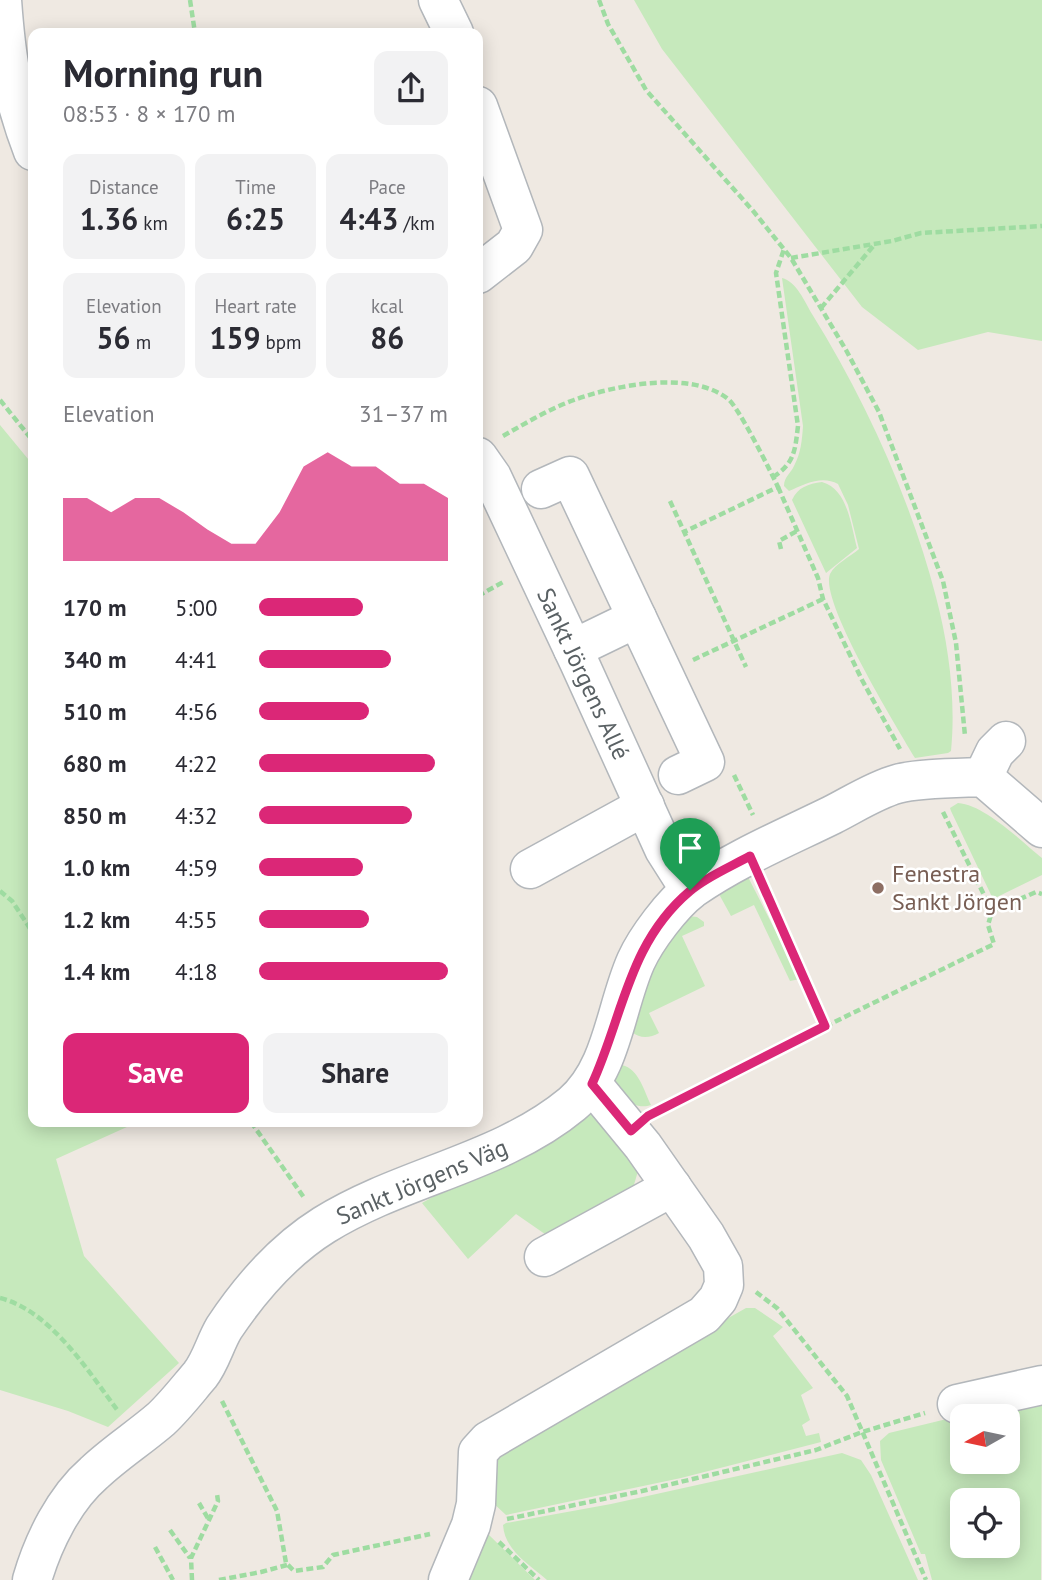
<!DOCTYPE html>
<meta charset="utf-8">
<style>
body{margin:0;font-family:"PT Sans",sans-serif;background:#f2f2f3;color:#2b2b33;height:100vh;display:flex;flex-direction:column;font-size:26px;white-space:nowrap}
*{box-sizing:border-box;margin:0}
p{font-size:23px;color:#7c7c81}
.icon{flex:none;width:38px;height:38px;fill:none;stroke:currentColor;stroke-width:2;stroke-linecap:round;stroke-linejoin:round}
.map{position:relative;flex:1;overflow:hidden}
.drawer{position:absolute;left:28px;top:28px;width:455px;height:1099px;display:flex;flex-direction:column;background:#fff;border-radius:14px;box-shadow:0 4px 18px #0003}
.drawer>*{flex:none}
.needle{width:46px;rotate:261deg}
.controls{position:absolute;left:950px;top:1404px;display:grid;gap:14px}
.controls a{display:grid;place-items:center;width:70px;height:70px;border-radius:14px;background:#fff;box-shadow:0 4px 18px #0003;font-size:35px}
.pin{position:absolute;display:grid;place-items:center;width:60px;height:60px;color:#fff;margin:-72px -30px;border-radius:50% 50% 50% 0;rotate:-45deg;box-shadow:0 0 7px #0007}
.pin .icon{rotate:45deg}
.round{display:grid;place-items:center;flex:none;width:74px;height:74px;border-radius:14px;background:#f2f2f3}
.headline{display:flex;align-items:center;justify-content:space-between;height:119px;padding:0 35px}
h1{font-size:38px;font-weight:600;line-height:52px}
.figures{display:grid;grid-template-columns:repeat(3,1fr);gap:10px;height:119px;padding:7px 35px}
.figures div{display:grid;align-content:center;border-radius:14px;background:#f2f2f3;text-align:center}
.figures b{font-size:30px;font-weight:600}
.figures small{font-size:19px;font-weight:400}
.figures p{font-size:19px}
.chart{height:196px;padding:14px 35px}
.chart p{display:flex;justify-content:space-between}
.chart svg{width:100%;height:126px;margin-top:7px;fill:#db2777;opacity:.7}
.action{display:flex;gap:14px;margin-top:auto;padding:14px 35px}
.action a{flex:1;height:80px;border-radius:14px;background:#db2777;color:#fff;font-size:28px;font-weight:600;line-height:80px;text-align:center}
.action a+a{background:#f2f2f3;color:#2b2b33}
ul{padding:0 35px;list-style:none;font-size:23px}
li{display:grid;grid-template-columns:112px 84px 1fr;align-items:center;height:52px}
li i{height:18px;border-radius:9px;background:#db2777}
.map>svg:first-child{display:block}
.green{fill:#c6e9bc;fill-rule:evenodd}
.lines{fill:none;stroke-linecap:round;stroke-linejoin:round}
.minor-casing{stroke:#b3b7bb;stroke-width:41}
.path{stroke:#9edca1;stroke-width:4.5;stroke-dasharray:7 3.5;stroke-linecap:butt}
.minor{stroke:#fff;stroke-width:38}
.route-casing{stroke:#fff;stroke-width:14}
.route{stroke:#db2777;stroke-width:9}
.education-dot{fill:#8d6e63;stroke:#fff;stroke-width:2.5}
.labels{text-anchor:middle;stroke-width:5;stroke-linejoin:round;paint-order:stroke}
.street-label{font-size:24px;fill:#5a6164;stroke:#fff}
.education-label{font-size:24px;fill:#785e54;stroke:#fff;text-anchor:start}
</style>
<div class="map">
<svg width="1042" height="1580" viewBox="0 0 1042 1580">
<rect width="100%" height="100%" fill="#efe9e2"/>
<g class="green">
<path d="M634,0H1042V341L988,332L918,350L862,307L662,49Z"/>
<path d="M782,278C796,281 805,302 812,314C865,399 911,500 936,597C949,646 956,701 951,751L948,753L915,758C898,729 819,601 830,574C835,564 851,556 859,549L848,505L838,484C822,475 805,484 789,491L784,486C784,477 791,473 794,466C801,453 802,440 803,426Z"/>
<path d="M0,425L33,465V1122H138L56,1159L84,1256L179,1363L108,1427L68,1411L0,1390Z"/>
<path d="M822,482C848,489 851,526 857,548L826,573L792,500C798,487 808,484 822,482Z"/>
<path d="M958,803C985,805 1021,841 1042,858V875L993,899L951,811L950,808Z"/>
<path d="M746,873L800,979L790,981L754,905L731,916L720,896L721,890Z"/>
<path d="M688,916L697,917L704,922V926L682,936L705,986L649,1013L659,1033C650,1038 640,1039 632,1032L653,957Z"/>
<path d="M622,1065C639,1069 644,1091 651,1105C636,1111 612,1096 614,1078C614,1074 616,1070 618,1066Z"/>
<path d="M584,1113H600L638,1171L631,1195L555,1241L516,1214L468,1259L422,1203Z"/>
<path d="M746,1308H755L783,1327L773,1336L813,1388L801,1395L810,1420L802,1425L806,1436L819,1433L821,1442L681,1478L506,1515L491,1501L490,1453Z"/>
<path d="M1042,1396L1041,1580H932L925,1554H921L881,1460L880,1441L889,1433ZM962,1416H1008V1461H962ZM962,1500H1008V1545H962Z"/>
<path d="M842,1453L861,1460L871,1475L918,1580H547C529,1564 505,1551 503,1525L506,1523L611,1504Z"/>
<path d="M487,1533L535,1580H458Z"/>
</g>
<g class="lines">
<defs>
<g id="minor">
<path d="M2,0C6,57 12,97 33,151"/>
<path d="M438,0L454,33"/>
<path d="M478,106L523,230L514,246L478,274"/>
<path d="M478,457L492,477L579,662L664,849L690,890"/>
<path d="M541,489L570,476L705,762L678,775"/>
<path d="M573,649L637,618"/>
<path d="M983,777L995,752L1006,741"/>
<path d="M530,869L645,806"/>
<path d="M544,1257L672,1187"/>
<path d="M957,1404L1042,1385"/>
<path d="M32,1580C43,1542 64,1499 94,1473C115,1453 139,1438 161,1419C175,1406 188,1389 200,1375C211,1361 215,1343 224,1328C250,1289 284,1250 324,1225C403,1176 501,1163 572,1104C613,1069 615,1008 636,961C646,939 672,904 692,889C735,859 785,838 832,815C852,805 875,790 897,784C918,778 960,778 983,777L1042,828"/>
<path d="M448,1580L471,1525L476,1504L478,1452L488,1441L704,1315L718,1299L724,1285L723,1266L706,1236L643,1146L592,1084"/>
</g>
</defs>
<use href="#minor" class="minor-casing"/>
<g class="path">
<path d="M190,0L195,33"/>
<path d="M599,0L608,24L646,90L754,212L791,258L846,350L879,412L943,581L956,643L965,736"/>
<path d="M791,258L892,241L921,233L1042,226"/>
<path d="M821,308L875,244"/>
<path d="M0,400L33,441"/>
<path d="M503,436C526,423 549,409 574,400C615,385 692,370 728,399C738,406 771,472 778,487L684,532"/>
<path d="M773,477C795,463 795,450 798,426L776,273L784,249"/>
<path d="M778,487L818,578L823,599L862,680L900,749"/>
<path d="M670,501L746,667"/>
<path d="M781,549L779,541L797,531"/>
<path d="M478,596L505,581"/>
<path d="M693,660L823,599"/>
<path d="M734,775L753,815"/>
<path d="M943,812L992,911"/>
<path d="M763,886L825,1026"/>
<path d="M0,891L12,901L33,933"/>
<path d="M657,1112L777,1050L994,944L988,925L992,911L1036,892L1042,894"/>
<path d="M251,1122L305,1199"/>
<path d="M756,1292L777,1308L847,1396L926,1580"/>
<path d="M0,1298C51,1311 88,1371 118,1411"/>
<path d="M222,1401L277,1511L286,1563L294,1571L323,1567L333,1555L430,1534"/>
<path d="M199,1503L209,1520"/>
<path d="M507,1519L642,1491L816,1450L862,1432L925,1413"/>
<path d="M170,1530L190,1558"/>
<path d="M499,1542L539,1580"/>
<path d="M155,1547L173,1580"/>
<path d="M192,1580L191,1558L218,1501L217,1494"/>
<path d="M219,1580L261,1572L287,1565"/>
</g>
<use href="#minor" class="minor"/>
</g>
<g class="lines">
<defs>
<path id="route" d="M750,856L825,1026L648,1116L631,1131L592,1084C623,1017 628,943 690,891C706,877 730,867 750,856Z"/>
</defs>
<use href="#route" class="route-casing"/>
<use href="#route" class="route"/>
</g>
<circle class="education-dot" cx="878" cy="888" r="7"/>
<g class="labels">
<g class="street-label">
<text transform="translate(583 674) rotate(65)" y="8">Sankt Jörgens Allé</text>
<text transform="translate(422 1182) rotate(-23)" y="8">Sankt Jörgens Väg</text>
</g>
<g class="education-label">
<text x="892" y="882">Fenestra<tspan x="892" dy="28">Sankt Jörgen</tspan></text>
</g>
</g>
</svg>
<div class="controls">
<a><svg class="needle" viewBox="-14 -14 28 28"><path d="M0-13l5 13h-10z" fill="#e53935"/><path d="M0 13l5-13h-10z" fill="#7c7c81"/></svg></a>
<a><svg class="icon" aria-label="locate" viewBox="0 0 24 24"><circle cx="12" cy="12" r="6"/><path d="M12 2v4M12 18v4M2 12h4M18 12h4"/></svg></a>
</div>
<div class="pin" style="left:690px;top:890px;background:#1e9e55"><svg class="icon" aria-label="arrive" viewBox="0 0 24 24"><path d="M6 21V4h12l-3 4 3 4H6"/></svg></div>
<section class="drawer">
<div class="headline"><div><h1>Morning run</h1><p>08:53 · 8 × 170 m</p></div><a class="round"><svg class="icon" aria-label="share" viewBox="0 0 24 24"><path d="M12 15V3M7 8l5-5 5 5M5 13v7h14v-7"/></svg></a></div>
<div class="figures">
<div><p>Distance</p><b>1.36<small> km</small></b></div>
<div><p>Time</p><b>6:25</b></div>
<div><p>Pace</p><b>4:43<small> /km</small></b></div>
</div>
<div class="figures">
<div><p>Elevation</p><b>56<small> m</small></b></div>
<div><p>Heart rate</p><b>159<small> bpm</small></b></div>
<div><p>kcal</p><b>86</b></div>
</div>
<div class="chart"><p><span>Elevation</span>31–37 m</p>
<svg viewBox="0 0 160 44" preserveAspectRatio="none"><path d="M0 44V22L10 22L20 27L30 22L40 22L50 27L60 33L70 38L80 38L90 27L100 11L110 6L120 11L130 11L140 17L150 17L160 22V44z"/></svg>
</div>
<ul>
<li><b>170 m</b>5:00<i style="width:55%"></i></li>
<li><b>340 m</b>4:41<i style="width:70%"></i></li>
<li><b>510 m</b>4:56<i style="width:58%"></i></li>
<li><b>680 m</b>4:22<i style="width:93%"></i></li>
<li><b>850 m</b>4:32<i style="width:81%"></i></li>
<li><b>1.0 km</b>4:59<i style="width:55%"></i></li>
<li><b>1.2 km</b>4:55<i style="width:58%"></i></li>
<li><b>1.4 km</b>4:18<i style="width:100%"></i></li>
</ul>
<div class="action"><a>Save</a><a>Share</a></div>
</section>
</div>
